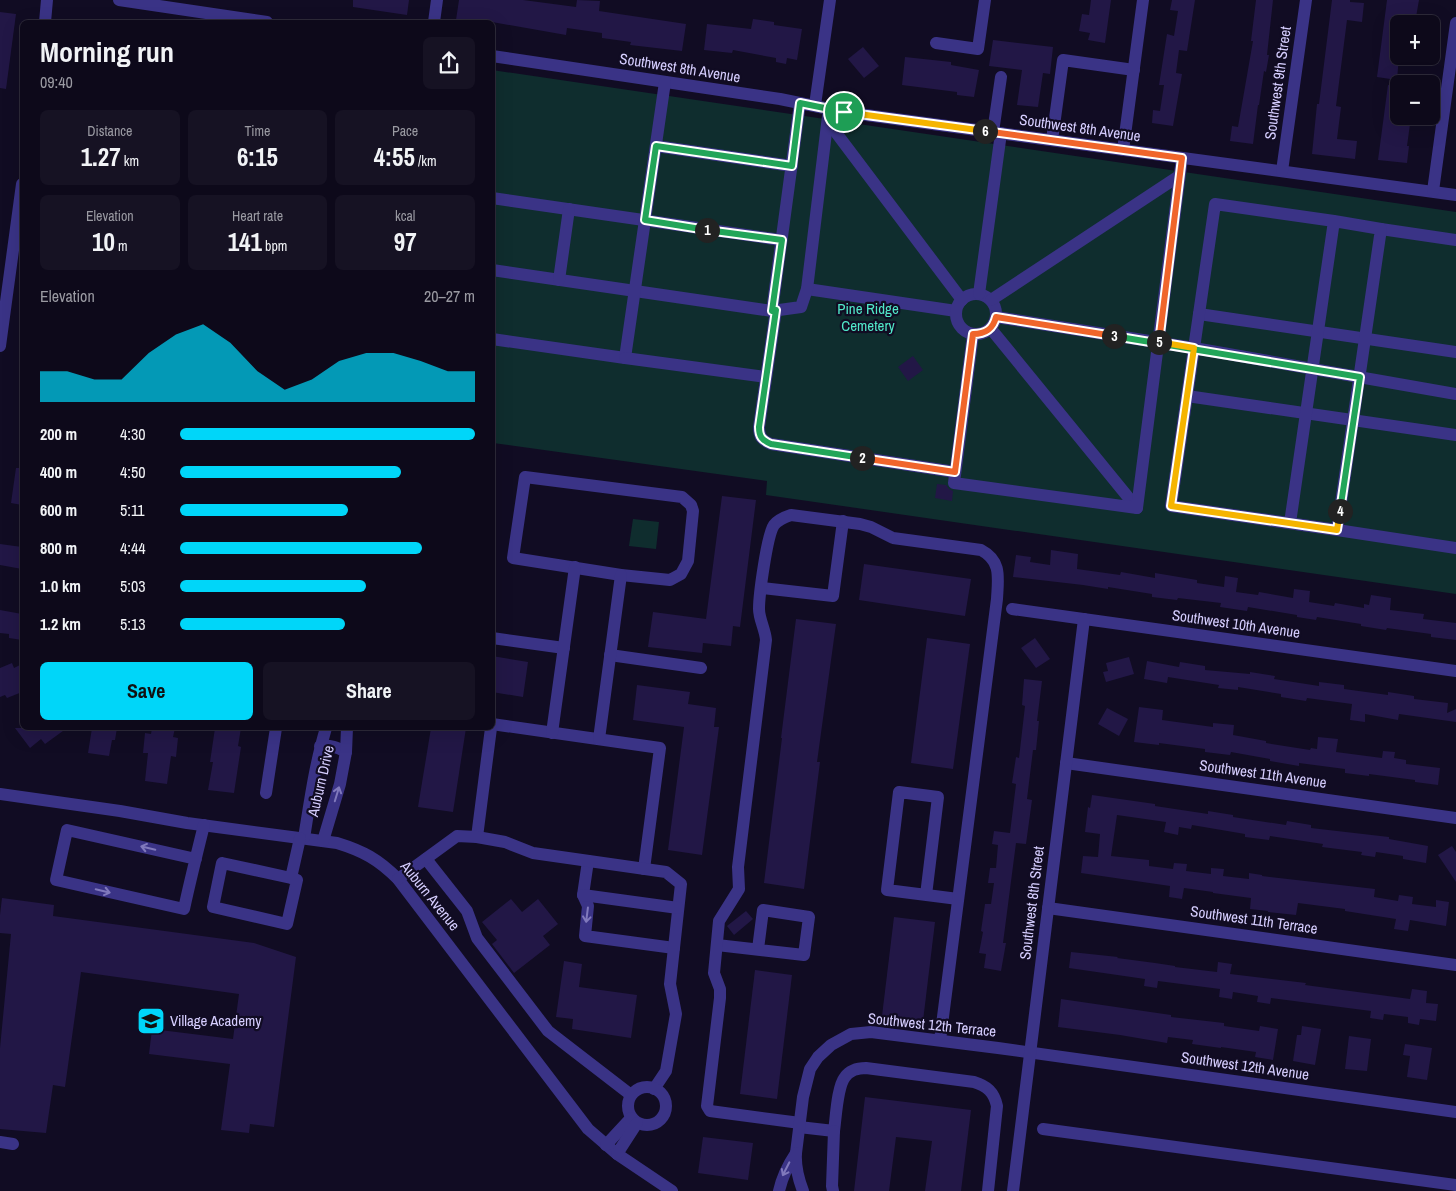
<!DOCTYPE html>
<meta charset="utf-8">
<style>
body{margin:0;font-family:"Archivo Narrow",sans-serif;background:#161223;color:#f1f3f6;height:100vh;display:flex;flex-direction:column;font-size:19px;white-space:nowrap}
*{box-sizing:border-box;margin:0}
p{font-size:16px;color:#9a9aa2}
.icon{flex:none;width:28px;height:28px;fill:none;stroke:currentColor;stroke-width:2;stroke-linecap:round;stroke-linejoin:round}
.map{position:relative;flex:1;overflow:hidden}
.details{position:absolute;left:20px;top:20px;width:475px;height:710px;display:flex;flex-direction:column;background:#0d091a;border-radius:8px;box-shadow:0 5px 20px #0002,0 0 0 1px #2d2a39}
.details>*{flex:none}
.tools{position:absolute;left:1390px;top:15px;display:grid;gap:10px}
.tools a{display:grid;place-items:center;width:50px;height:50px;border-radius:8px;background:#0d091a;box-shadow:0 5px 20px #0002,0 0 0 1px #2d2a39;font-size:25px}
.pin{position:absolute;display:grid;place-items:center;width:42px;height:42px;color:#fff;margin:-21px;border:2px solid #fff;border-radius:50%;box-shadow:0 1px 5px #0007}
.km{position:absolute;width:25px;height:25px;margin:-12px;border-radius:50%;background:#222;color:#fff;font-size:14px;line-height:25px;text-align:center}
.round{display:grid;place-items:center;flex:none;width:52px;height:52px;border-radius:8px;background:#161223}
.overview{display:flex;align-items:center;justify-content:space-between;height:85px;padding:0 20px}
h1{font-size:28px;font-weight:700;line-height:38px}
.metrics{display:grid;grid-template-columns:repeat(3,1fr);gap:8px;height:85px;padding:5px 20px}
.metrics div{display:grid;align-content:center;border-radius:8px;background:#161223;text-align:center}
.metrics b{font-size:25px;font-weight:700}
.metrics small{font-size:14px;font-weight:400}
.metrics p{font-size:14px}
.chart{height:140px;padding:10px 20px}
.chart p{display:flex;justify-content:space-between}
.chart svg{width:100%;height:90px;margin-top:5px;fill:#00d6f9;opacity:.7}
.button{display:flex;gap:10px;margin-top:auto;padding:10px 20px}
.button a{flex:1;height:58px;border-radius:8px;background:#00d6f9;color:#111;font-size:20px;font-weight:700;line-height:58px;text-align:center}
.button a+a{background:#161223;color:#f1f3f6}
ul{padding:0 20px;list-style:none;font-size:16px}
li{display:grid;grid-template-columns:80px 60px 1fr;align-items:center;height:38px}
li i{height:12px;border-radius:6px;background:#00d6f9}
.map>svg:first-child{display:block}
.green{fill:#0f2d2e}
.building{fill:#221746}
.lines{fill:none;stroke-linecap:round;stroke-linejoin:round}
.minor{stroke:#3a3386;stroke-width:12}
.oneway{stroke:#8079bc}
.split-1-casing{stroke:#fff;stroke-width:10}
.split-2-casing{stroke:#fff;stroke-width:10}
.split-3-casing{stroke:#fff;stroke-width:10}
.split-4-casing{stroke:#fff;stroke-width:10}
.split-5-casing{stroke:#fff;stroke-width:10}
.split-6-casing{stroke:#fff;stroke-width:10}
.split-7-casing{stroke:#fff;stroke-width:10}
.split-1{stroke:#22a559;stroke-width:6}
.split-2{stroke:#22a559;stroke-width:6}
.split-3{stroke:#f0652b;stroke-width:6}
.split-4{stroke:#22a559;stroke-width:6}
.split-5{stroke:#f5b400;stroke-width:6}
.split-6{stroke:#f0652b;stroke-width:6}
.split-7{stroke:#f5b400;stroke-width:6}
.labels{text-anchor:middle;stroke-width:4.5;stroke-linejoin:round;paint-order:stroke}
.street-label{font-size:15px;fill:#d6ceff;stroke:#110c23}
.park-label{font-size:15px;fill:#51e8c9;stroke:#110c23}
.poi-label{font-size:15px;fill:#d6ceff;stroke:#110c23;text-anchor:start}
</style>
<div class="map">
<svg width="1456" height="1191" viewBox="0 0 1456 1191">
<rect width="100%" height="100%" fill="#110c23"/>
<g class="green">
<path d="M492,70L1456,212V594L766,495L767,481L493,443Z"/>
<path d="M633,519L659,522L656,549L629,546Z"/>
</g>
<g class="building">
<path d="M353,0H409L407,15L353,7Z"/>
<path d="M459,0H523L576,7L577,0L600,1L599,11L686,24L682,51L630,45L631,42L602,38V33L567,28L566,35L492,22H474L456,20Z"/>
<path d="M1091,0H1111L1105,43L1088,40L1090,33L1079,31L1082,14L1089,15Z"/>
<path d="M1172,0H1195L1187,51L1179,50L1176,73L1182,74L1173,126L1152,123L1153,110L1160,111L1164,85H1159L1167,34L1174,36L1178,11L1170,10Z"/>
<path d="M1256,0H1273L1267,55H1269L1266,72L1264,71L1259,105H1258L1253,144L1230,141L1232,126L1238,127L1253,41H1251Z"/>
<path d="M1332,0H1350V2L1364,3L1362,22L1347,20L1336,106L1341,107L1337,139L1357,141L1355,159L1312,154L1317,104H1319Z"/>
<path d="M1387,0H1419L1416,17L1399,15V56L1397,80L1377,77Z"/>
<path d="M0,12L16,14L6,89L0,88Z"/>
<path d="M753,19L774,22V25L802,29L797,60L787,58L786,64L776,62V58L733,50L732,53L704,50L707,24L751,29Z"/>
<path d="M993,40L1053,47L1050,74L1043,73L1038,107L1017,105L1022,70L989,66Z"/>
<path d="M863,47L879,66L864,78L848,59Z"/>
<path d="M905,57L951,62V65L979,70L974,97L957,95V92L902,85Z"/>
<path d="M1388,85L1399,86V116L1411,117L1407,146H1409L1407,163L1378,160Z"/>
<path d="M913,356L923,370L908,381L898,367Z"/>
<path d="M16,468H22V505L11,503Z"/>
<path d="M937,484L946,485L949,489L953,491L952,501L935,498Z"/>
<path d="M722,496L756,500L740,627L733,626L731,646L703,643L702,653L648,647L653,612L706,619Z"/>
<path d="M0,544L22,547V569L0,565Z"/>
<path d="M1051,550L1078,554L1077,569L1120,575L1121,572L1155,578V573L1197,580V583L1224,587L1225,576L1238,578L1236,592L1258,595L1259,592L1293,598L1294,589L1310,591L1309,602L1334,606L1335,603L1364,608V604L1369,605L1371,595L1391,598L1390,610L1424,614L1423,619L1456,623V640L1431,637V634L1387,628L1386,630L1361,626V624L1317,617L1316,620L1297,617V615L1248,607L1247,611L1220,607L1221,603L1178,598L1177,600L1152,597V594L1108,587V589L1083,585L1013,577L1016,555L1031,557L1030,562L1050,565Z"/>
<path d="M864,564L971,579L965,616L859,600Z"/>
<path d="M0,610L22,614V640L9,638V634L0,633Z"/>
<path d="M796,619L836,624L817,762H820L804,889L764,883L782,738H781Z"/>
<path d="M927,638L970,644L953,769L911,763Z"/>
<path d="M1035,638L1050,659L1036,668L1021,648Z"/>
<path d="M492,656L528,662L523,697L492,692Z"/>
<path d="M1129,657L1134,674L1106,682L1103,672L1108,671L1106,663Z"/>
<path d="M1147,661L1179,667L1180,662L1205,666V670L1250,674V672L1275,676L1274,679L1319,686V682L1344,685V689L1388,695V692L1414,696V699L1448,703L1447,713L1456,709V722L1399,714L1398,720L1365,714V722L1350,720L1352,704L1307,698L1306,701L1281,697V694L1238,687V690L1218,688L1219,685L1168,677L1167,683L1144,679Z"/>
<path d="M12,663L14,668L22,664V692L7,698L5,695L0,697V668Z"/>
<path d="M1024,679L1042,681L1037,721H1039L1036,750H1033L1027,799L1032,800L1026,844L1016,843L1003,943H1006L1001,971L984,968L986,954L979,953L983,932L981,931L985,904H991L994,883H988L990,868H996L998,845L992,844L994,831L1010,833L1016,784L1012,783L1016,757L1019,758L1025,706L1022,705Z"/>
<path d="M637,685L690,692L688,704L716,708L714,727H719L702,855L668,850L684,727L633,720Z"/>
<path d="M1139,707L1163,710L1162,720L1213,727V723L1234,725L1233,735L1266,741V743L1310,750L1311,748L1317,749L1318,737L1338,739L1336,752L1382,758L1383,751L1395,752L1394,758L1406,760V764L1440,768L1438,785L1415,782V780L1369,774V776L1345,773V769L1299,763V766L1270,761V759L1231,752L1230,755L1205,752V749L1159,743V745L1134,742Z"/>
<path d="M1107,708L1128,719L1119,736L1098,724Z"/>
<path d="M15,728H67L45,744L41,739L30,748Z"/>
<path d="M92,728H117L115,740H112L109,756L88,753Z"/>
<path d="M152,728H175L173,737L178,738L176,757L171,756L167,784L145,781L148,753H143L145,733L151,734Z"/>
<path d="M215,728H241L238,746L241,747L234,793L208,790L213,762H210Z"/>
<path d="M431,728H466L453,812L418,807Z"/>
<path d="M1092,795L1155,804V806L1208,814V811L1233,815V817L1286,825L1287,821L1311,825V828L1389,837V839L1428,846L1426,863L1403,859V856L1376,852L1375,857L1361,855L1362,852L1322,847L1323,844L1270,836L1269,840L1245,837V834L1192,825L1191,829L1179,827L1178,835L1164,832L1166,822L1117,815L1111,856L1149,860V866L1173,869L1174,863L1187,864L1186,871L1211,874V868L1224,869L1223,876L1249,879V873L1262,875V876L1375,889L1374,897L1398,901L1399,895L1413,897L1412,904L1436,907V900L1449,902L1446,926L1410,920L1408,931L1394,929L1396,919L1345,911V909L1298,903L1296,915L1268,912V911L1250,909L1251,898L1213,893V892L1184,888L1182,899L1169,897L1170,886L1081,873L1083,856L1098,857L1100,834L1085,832L1088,807L1090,808Z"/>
<path d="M1452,846L1456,852V882L1438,855Z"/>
<path d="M2,898L54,905L53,916L254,943L296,957L274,1127L250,1124L249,1133L221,1130L230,1064L149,1054L152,1029L233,1039L239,994L81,972L65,1087L53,1085L46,1133L0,1129V1048L11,934L0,933V915Z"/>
<path d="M511,899L522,912L538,899L558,924L543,936L550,945L514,973L492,944L497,940L482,922Z"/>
<path d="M746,911L753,919L734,935L727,926Z"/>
<path d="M894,917L935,922L923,1021L882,1016Z"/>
<path d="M1071,952L1118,957L1117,958L1155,963L1175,966V967L1217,972L1218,962L1232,964L1230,974L1306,983L1305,985L1410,999L1412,989L1427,991L1426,1003L1438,1004L1436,1021L1420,1019L1419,1025L1408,1023V1017L1384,1014L1383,1020L1370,1018L1371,1011L1271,998L1270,1004L1257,1002L1258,996L1233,992L1232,999L1219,997L1220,989L1158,981L1157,988L1144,986L1145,979L1069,968Z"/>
<path d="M564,961L582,964L579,987L637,995L631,1038L572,1029L573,1019L556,1017Z"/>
<path d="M755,970L792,975L777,1099L740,1094Z"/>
<path d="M1061,999L1171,1015V1017L1224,1023V1026L1259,1031L1260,1026L1278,1029L1273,1060L1255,1057L1256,1052L1221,1047V1048L1192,1044L1193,1040L1168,1037L1167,1043L1120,1035L1058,1027Z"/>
<path d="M1302,1026L1321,1029L1315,1065L1293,1061L1297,1035H1301Z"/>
<path d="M1349,1036L1371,1039L1367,1071L1345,1069Z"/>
<path d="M1405,1044L1432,1048L1427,1080L1407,1077L1410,1056L1403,1055Z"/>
<path d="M865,1097L971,1110L961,1191H925L932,1141L896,1137L889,1191H854Z"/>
<path d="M703,1137L753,1143L748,1180L698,1173Z"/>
</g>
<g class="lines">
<g class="minor">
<path d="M119,0L267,22"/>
<path d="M45,22L47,0"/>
<path d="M434,22L437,0"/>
<path d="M936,43L978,49L985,0"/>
<path d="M492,56L780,99L844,112L1456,195"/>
<path d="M815,105L830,0"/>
<path d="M828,122L962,300"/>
<path d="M993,132L1001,77"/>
<path d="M1052,140L1063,60L1134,70"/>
<path d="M656,146L792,166"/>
<path d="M1123,150L1143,0"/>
<path d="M1282,171L1306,0"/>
<path d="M1433,191L1456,23"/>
<path d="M492,198L781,240"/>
<path d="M1381,229L1456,240"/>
<path d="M492,270L772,311L800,103"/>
<path d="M559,280L569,209"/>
<path d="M807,289L956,311"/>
<circle cx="976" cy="314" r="20"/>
<path d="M979,294L1001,133"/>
<path d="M991,300L1179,176"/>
<path d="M776,310L759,427C759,437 762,440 771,444L955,472"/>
<path d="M772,311L801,307L807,289L829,108"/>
<path d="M1199,314L1456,352"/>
<path d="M996,317L1194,348L1456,394"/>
<path d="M991,329L1137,508"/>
<path d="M973,334L954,483L1137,508L1182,158"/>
<path d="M492,339L625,358L665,82"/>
<path d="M0,346L22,184"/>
<path d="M625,358L766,377"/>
<path d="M1187,396L1456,435"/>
<path d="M525,477L682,497L691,505L693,511L688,561L681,574L670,580L621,575L513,558Z"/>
<path d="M1290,523L1334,221L1381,229L1337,530L1171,506L1215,204L1334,221"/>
<path d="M1337,530L1456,548"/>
<path d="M762,588L833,596L843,521"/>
<path d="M1012,609L1456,671"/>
<path d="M492,638L564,648"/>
<path d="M610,655L701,668"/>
<path d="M492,724L660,748L644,869"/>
<path d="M552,733L575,567"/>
<path d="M599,739L621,575"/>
<path d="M320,746C331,745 337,747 346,752"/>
<path d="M1066,763L1456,818"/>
<path d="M266,793L276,728"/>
<path d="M0,794L120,811L187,823L337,843C363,851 378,859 398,879L588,1129L617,1154L672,1191"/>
<path d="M477,837L491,728"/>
<path d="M304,838C310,801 315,764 326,728"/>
<path d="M323,841L340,784L346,752L347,728"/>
<path d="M196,859L67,830L56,880L184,909C190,881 197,853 204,825"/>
<path d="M426,859L467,911L477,938L548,1031L631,1095"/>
<path d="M588,861L583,895L588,906L585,936L674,948"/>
<path d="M291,878L297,880L287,924L213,907L222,863L291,878L300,838"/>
<path d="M398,879L457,836L477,837L505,842L533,853L666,872L681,884L670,984L676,1014L666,1071L654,1089"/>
<path d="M583,895L678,908"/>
<path d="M926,895L938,797L899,792L887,890L958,899"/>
<path d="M1048,908L1456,965"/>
<path d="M717,945L804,955L809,917L763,910L758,949"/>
<circle cx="647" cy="1106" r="19"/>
<path d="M800,1123L710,1111L707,1106L720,998V989L714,973L719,921L739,889L738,867L766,640C765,629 759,619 759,609C759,595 767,535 774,525C778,520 785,517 791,515L860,524L871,527L893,538L981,550C1002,561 998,578 997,599L940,1040"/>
<path d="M799,1127L834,1131C836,1118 837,1087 845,1077C850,1070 858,1068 866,1068L974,1082C987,1086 994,1092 997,1106L988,1191"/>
<path d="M1043,1129L1456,1185"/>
<path d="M0,1142L13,1144"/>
<path d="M606,1145L631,1118"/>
<path d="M796,1153L803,1097L810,1069L818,1057L831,1045L851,1034L871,1032L998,1048L1456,1112"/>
<path d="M617,1154L637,1123"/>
<path d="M779,1191C782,1177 788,1165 796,1153C795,1167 798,1178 803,1191"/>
<path d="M833,1191L832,1186L834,1131"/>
<path d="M1013,1191L1084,619"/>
</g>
</g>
<defs><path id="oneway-shaft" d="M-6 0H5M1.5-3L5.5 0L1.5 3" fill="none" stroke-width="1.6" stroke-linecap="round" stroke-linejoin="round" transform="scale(1.25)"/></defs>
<g class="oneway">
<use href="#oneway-shaft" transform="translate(337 794) rotate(-73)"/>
<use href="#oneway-shaft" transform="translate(148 848) rotate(-167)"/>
<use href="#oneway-shaft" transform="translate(103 891) rotate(13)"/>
<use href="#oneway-shaft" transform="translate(587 915) rotate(97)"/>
<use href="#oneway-shaft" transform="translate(786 1169) rotate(117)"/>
</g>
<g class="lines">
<defs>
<path id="split-1" d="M707,230L645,220L656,146L792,166L800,103L844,112"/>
<path id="split-2" d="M707,230L782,240L772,311L776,310L759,427C759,437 762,440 771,444L862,458"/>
<path id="split-3" d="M862,458L955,472L973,334C986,334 993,329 996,317L1114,336"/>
<path id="split-4" d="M1114,336L1360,377L1340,511"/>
<path id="split-5" d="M1159,342L1194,348L1171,506L1337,530L1340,511"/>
<path id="split-6" d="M985,131L1182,158L1159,342"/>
<path id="split-7" d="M844,112L985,131"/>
</defs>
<use href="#split-1" class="split-1-casing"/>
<use href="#split-2" class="split-2-casing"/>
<use href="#split-3" class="split-3-casing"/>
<use href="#split-4" class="split-4-casing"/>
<use href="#split-5" class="split-5-casing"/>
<use href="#split-6" class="split-6-casing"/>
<use href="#split-7" class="split-7-casing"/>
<use href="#split-1" class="split-1"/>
<use href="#split-2" class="split-2"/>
<use href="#split-3" class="split-3"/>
<use href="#split-4" class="split-4"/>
<use href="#split-5" class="split-5"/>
<use href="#split-6" class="split-6"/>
<use href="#split-7" class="split-7"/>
</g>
<defs>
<symbol id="school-square" viewBox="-11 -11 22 22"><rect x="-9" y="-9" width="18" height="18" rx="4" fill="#00d6f9" stroke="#110c23"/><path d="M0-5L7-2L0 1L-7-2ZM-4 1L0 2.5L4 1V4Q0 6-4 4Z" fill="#111"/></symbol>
</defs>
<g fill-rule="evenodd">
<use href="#school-square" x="135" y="1005" width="32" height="32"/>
</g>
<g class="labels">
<g class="street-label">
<text transform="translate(680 68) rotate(9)" y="5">Southwest 8th Avenue</text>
<text transform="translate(1278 83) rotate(-82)" y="5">Southwest 9th Street</text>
<text transform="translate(1080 128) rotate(8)" y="5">Southwest 8th Avenue</text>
<text transform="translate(1236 624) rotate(8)" y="5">Southwest 10th Avenue</text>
<text transform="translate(1263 774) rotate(8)" y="5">Southwest 11th Avenue</text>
<text transform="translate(321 781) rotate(-77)" y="5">Auburn Drive</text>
<text transform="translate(430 896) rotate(51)" y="5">Auburn Avenue</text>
<text transform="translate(1032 903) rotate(-83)" y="5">Southwest 8th Street</text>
<text transform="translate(1254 920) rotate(8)" y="5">Southwest 11th Terrace</text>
<text transform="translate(932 1025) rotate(6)" y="5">Southwest 12th Terrace</text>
<text transform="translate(1245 1066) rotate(8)" y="5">Southwest 12th Avenue</text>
</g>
<g class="park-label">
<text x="868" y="314">Pine Ridge<tspan x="868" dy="17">Cemetery</tspan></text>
</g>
<g class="poi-label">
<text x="170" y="1026">Village Academy</text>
</g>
</g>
</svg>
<div class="tools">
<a>+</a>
<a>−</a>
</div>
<div class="pin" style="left:844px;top:112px;background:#1e9e55"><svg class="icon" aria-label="arrive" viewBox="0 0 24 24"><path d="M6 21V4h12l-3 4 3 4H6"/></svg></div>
<b class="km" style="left:707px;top:230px">1</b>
<b class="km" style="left:862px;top:458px">2</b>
<b class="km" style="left:1114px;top:336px">3</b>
<b class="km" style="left:1340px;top:511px">4</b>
<b class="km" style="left:1159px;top:342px">5</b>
<b class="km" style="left:985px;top:131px">6</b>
<section class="details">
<div class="overview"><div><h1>Morning run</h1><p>09:40</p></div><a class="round"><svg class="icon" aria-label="share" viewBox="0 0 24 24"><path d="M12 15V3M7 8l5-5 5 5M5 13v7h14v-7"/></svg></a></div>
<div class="metrics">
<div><p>Distance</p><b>1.27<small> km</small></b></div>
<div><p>Time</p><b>6:15</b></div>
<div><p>Pace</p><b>4:55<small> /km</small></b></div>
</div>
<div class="metrics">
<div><p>Elevation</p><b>10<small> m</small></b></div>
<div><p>Heart rate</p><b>141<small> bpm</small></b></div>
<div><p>kcal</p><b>97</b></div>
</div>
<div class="chart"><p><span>Elevation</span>20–27 m</p>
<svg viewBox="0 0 160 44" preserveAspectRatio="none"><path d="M0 44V29L10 29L20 33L30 33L40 20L50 11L60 6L70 15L80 29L90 38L100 33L110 24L120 20L130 20L140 24L150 29L160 29V44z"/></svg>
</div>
<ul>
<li><b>200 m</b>4:30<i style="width:100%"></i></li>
<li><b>400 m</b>4:50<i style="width:75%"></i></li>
<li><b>600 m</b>5:11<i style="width:57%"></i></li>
<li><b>800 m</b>4:44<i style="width:82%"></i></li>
<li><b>1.0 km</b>5:03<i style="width:63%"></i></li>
<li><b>1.2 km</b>5:13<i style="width:56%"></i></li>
</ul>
<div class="button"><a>Save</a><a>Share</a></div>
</section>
</div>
